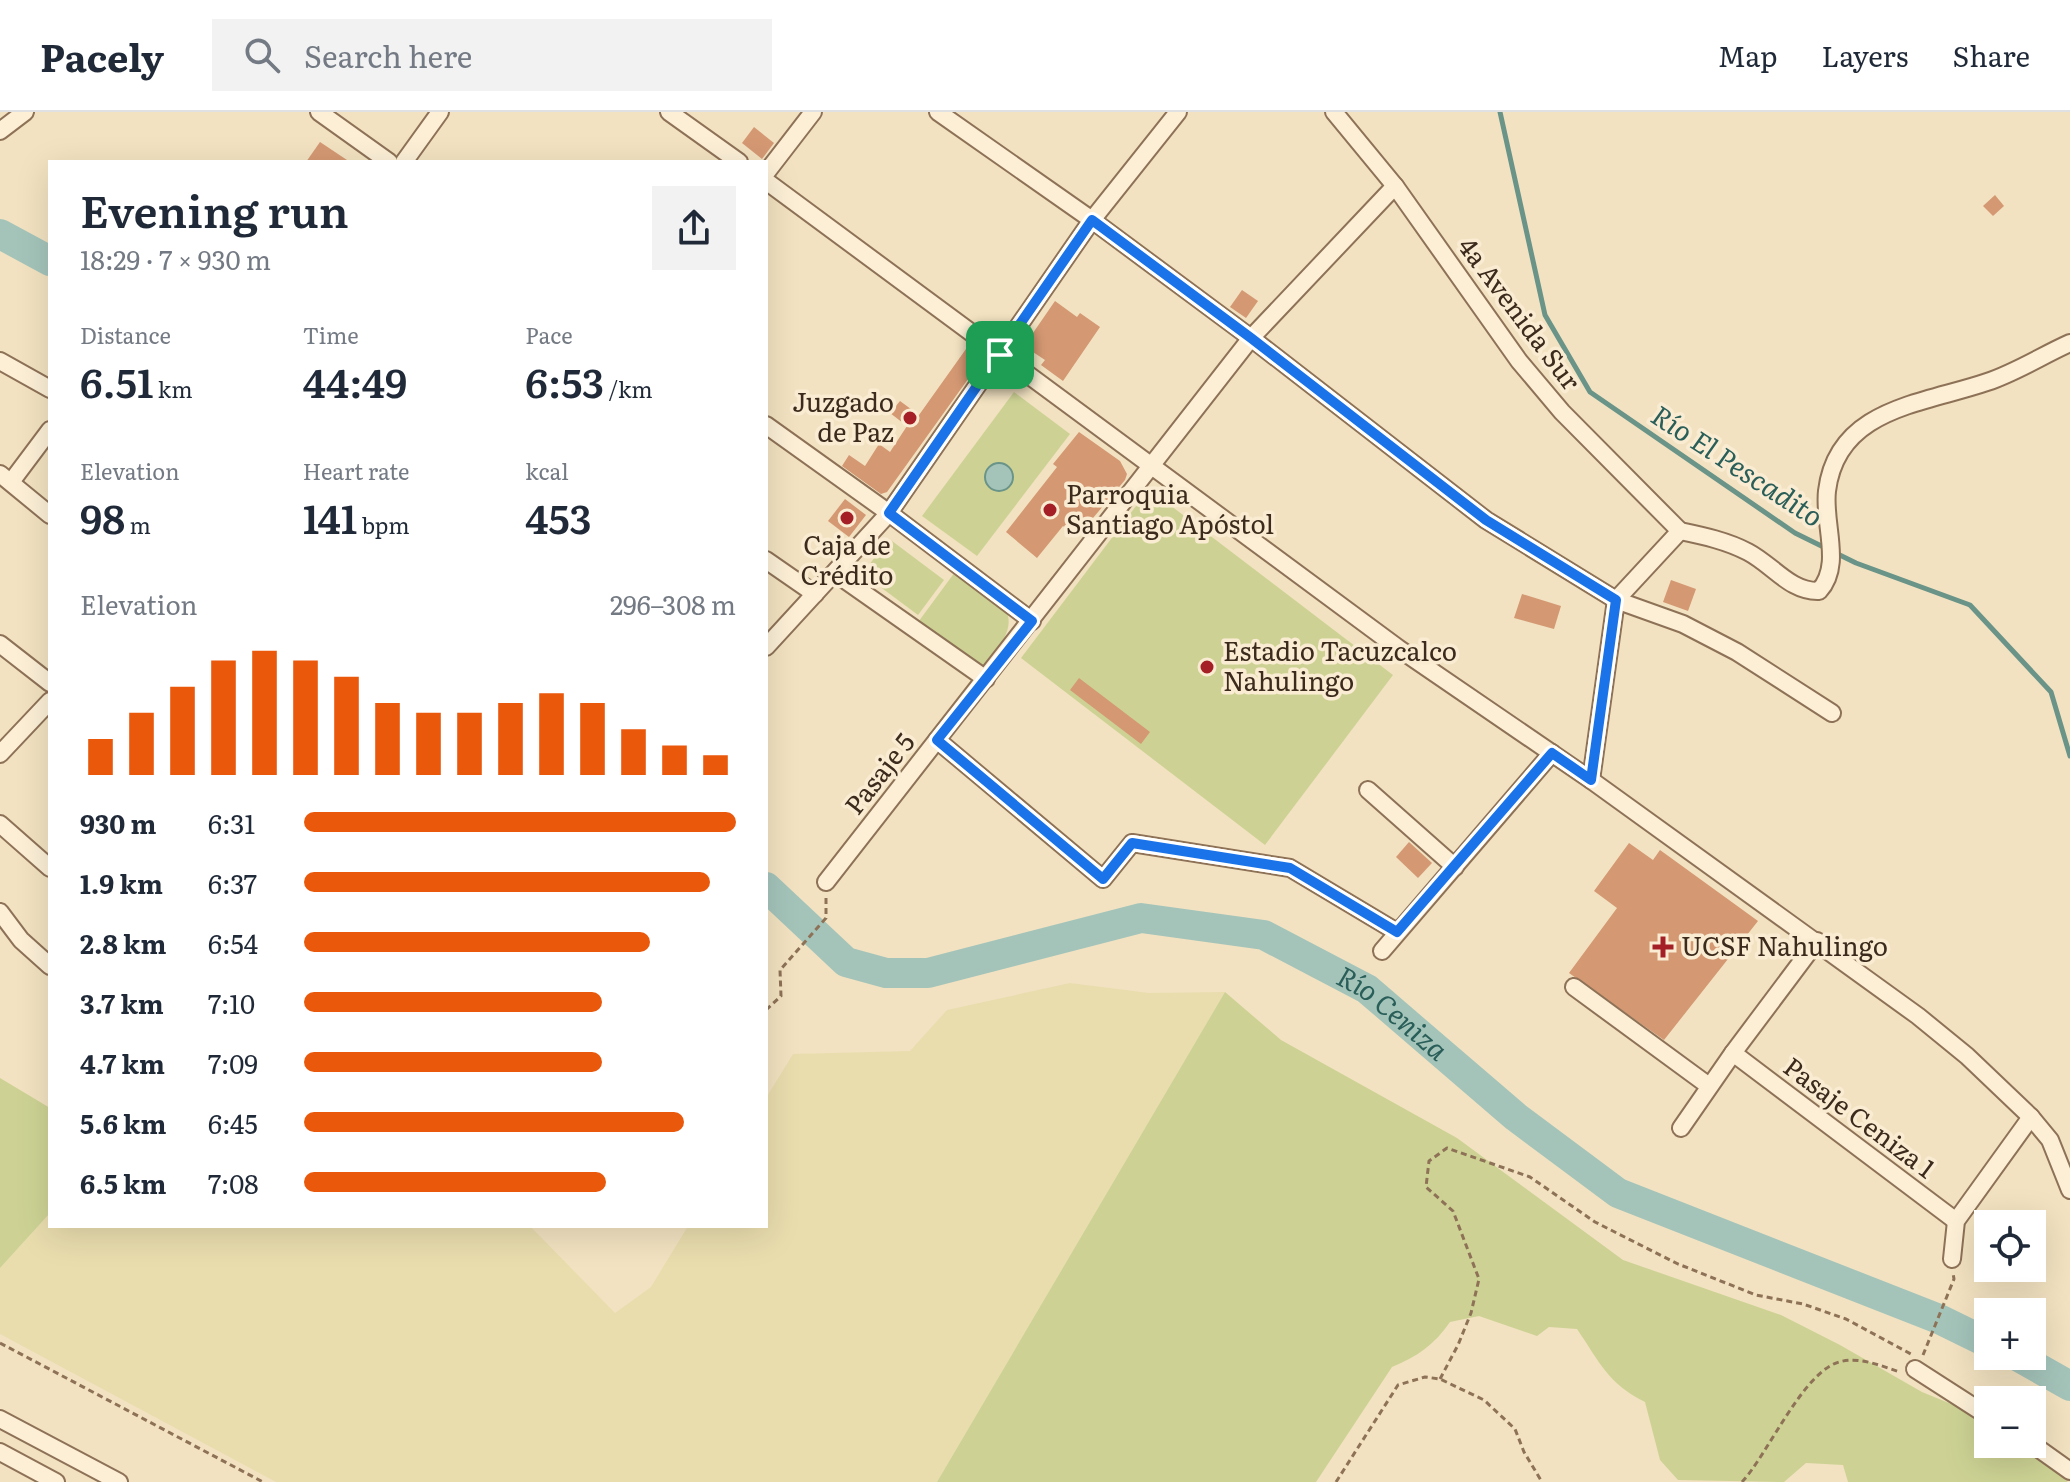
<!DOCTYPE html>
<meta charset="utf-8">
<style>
body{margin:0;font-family:Literata,serif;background:#f2f2f3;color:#1f2937;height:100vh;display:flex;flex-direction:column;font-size:30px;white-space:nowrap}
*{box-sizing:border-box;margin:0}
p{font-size:26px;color:#747a83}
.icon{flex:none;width:44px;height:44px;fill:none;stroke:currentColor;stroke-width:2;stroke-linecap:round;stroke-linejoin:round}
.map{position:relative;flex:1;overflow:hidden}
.details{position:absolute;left:48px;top:48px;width:720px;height:1068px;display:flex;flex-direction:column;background:#fff;border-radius:0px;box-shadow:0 8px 32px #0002}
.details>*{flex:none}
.buttons{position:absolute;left:1974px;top:1098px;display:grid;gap:16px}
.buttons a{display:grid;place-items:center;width:72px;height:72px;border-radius:0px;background:#fff;box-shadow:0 8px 32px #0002;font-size:40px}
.pin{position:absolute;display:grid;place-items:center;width:68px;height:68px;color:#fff;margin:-34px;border-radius:16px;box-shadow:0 4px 12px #0006}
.round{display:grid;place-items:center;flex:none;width:84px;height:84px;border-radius:0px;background:#f2f2f3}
.headline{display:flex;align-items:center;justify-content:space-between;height:136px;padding:0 32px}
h1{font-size:44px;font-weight:600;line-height:60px}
.stats{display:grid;grid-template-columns:repeat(3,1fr);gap:12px;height:136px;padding:8px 32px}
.stats div{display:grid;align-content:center}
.stats b{font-size:40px;font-weight:600}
.stats small{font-size:22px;font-weight:400}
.stats p{font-size:22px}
.chart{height:224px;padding:16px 32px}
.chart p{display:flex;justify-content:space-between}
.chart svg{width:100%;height:144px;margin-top:8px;stroke:#ea580c;stroke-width:6}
ul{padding:0 32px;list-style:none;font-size:26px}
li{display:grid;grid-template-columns:128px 96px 1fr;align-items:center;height:60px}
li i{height:20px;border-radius:10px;background:#ea580c}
header{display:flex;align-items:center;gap:48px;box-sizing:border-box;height:112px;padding:0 40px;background:#fff;border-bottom:2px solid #e0e1e3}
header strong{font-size:38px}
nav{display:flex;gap:44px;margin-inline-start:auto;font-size:28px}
.search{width:560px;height:72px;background:#f2f2f3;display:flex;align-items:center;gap:20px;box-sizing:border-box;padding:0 28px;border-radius:0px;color:#747a83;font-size:30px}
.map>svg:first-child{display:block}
.farmland{fill:#e9ddae}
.green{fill:#cdd294}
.water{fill:#a4c4ba;stroke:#6a9488;stroke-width:2}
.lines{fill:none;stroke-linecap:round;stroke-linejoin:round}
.stream{stroke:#6a9488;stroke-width:5}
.river{stroke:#a4c4ba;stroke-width:30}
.building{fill:#d49873}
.minor-casing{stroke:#8e7257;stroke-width:20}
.path{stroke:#8e7257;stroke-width:3;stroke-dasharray:6 4;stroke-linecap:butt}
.minor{stroke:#fcefd6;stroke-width:16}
.route-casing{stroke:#fff;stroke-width:16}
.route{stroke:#1a73e8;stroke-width:10}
.poi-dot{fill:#a42026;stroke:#f9ecd2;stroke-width:3}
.labels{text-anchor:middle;stroke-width:7;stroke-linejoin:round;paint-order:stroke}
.street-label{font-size:26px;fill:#3c2b1c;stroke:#f9ecd2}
.poi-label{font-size:26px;fill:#3c2b1c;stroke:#f9ecd2;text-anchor:start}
.water-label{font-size:28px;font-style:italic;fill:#2a5e59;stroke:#f9ecd2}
</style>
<header>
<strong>Pacely</strong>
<div class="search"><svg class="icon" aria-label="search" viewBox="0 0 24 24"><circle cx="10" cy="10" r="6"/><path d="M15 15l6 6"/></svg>Search here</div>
<nav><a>Map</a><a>Layers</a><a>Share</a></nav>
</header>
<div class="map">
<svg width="2070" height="1370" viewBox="0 0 2070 1370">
<rect width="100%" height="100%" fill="#f2e2c1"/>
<path class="farmland" d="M1070,871L1149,881L1225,880L937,1370H276L0,1222V1156L50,1101V1114H530L615,1201L651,1175L688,1114H766V986L793,942L910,939L947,898Z"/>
<g class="green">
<path d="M1014,280L1070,322L977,444L922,404Z"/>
<path d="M1162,387L1393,563L1265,733L1021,546L1139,390Z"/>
<path d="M888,426L944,468L918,503L863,462Z"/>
<path d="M955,460L1006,499C1017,519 992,543 981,559L916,513Z"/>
<path d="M1225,880L1281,928L1457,1026L1623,1148L1781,1203L1840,1233L1922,1280L1988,1307V1332H2020L2068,1370H1848L1843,1353L1806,1351L1784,1370L1678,1368L1660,1348L1645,1290C1608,1272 1599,1249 1577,1217L1549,1215L1537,1224L1479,1204L1450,1210C1435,1232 1417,1245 1392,1255L1316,1370H937Z"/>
<path d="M0,966L50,996V1101L0,1156Z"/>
</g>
<circle class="water" cx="999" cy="365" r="14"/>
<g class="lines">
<path class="stream" d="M1500,0L1545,203L1590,280L1795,421L1856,451L1970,493L2051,580L2070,644"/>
<g class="river">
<path d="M0,122L50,149"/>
<path id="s1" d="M766,775L846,850L886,861H928L1141,806L1264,823L1367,877L1516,1005L1618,1081L1939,1207L1988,1231"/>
<path d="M2017,1244L2070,1274"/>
</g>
</g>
<g class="building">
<path d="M754,15L774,31L762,47L742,31Z"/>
<path d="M320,30L350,50H306Z"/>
<path d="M1995,83L2004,94L1993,104L1983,94Z"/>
<path d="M1242,178L1258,189L1246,206L1230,195Z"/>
<path d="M1055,189L1077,205L1080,201L1100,215L1063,269L1041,253L1045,248L1024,234Z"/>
<path d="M966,237L981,249L887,380L881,382L842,354L849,343L865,354L879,332L890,340L907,314L890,301L900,289L919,303Z"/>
<path d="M1079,320L1120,349L1127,362L1125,368L1077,425L1063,414L1037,446L1006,420L1057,355L1053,352Z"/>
<path d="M845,387L866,403L849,425L828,409Z"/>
<path d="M1671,468L1696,477L1688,499L1663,490Z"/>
<path d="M1522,482L1561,494L1554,517L1514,506Z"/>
<path d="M1079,566L1150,620L1141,632L1070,578Z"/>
<path d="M1409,730L1432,751L1418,766L1396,745Z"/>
<path d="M1629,731L1653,748L1660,738L1758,809L1664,928L1569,861L1617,796L1594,779Z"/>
</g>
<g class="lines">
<defs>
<g id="minor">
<path d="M319,0L389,50"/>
<path d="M669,0L739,50"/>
<path d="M938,0L1092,108L1251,226L1486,408L1616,488L1683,512L1737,540L1832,601"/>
<path d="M1334,0L1395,74L1519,249L1562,300L1680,419"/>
<path d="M0,19L25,0"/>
<path d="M404,50L440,0"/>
<path d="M766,61L813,0"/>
<path d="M766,69L1398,536L1591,668L1918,904L1967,944L2031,1005L2050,1028L2070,1078"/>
<path d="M0,249L50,277"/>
<path d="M766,313L889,401L1032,509"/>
<path d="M0,362L50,403"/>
<path d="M11,370L50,318"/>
<path d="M1680,419C1704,424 1727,429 1748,440C1773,453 1790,480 1819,479C1843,453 1823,412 1827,379C1837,296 1923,292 1987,270C2015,261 2043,243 2070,231"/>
<path d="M766,448L815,482"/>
<path d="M835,461L986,567"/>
<path d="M1616,488L1680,419"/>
<path d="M0,532L50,571"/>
<path d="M766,535L889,401L1092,108L1178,0"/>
<path d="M937,628L1103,767L1132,731L1290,756L1397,820"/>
<path d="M0,642L50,589"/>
<path d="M1591,668L1616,488"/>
<path d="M1368,678L1455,755"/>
<path d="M0,712L50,756"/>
<path d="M826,770L1251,226L1395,74"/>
<path d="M0,800L21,828L50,854"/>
<path d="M1382,839L1552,641"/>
<path d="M1574,875L1709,974"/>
<path d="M1733,941L1956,1109"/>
<path d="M1681,1016L1733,941L1817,829"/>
<path d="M1952,1147L1956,1109L2031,1005"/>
<path d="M1915,1257L1988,1304"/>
<path d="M0,1307L119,1370"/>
<path d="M2032,1332L2070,1359"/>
<path d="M0,1340L56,1370"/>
</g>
</defs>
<use href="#minor" class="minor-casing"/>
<g class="path">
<path d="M766,898L781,884L780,858L826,806V786"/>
<path d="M0,1231L263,1370"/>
<path d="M1923,1243L1954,1167L1953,1161"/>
<path d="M1440,1267L1458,1233L1471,1201L1479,1167L1453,1099L1426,1075L1429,1049L1447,1036L1530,1065L1595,1110L1678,1152L1756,1183L1803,1192L1846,1207L1911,1242"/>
<path d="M1336,1370L1398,1273L1425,1265L1440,1267L1484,1288L1515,1317L1524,1340L1542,1370"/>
<path d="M1742,1370C1768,1342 1803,1260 1839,1250C1859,1244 1881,1254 1900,1260"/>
</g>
<use href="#minor" class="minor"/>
</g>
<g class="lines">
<defs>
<path id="route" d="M1092,108L1251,226L1486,408L1616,488L1591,668L1552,641L1397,820L1290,756L1132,731L1103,767L937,628L1032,509L889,401Z"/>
</defs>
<use href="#route" class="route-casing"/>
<use href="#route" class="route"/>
</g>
<g class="poi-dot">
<circle cx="910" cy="306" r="8"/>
<circle cx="1050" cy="398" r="8"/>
<circle cx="847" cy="406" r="8"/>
<circle cx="1207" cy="555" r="8"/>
<path d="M1659 823h8v8h8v8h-8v8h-8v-8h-8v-8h8z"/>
</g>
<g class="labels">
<g class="street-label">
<text transform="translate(1519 202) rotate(53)" y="9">4a Avenida Sur</text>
<text transform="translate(880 662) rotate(-52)" y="9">Pasaje 5</text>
<text transform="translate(1859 1006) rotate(37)" y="9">Pasaje Ceniza 1</text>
</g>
<g class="poi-label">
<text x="894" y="300" text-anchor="end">Juzgado<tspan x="894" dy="30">de Paz</tspan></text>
<text x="1066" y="392">Parroquia<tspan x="1066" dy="30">Santiago Apóstol</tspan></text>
<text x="847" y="443" text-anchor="middle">Caja de<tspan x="847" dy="30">Crédito</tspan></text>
<text x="1223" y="549">Estadio Tacuzcalco<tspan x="1223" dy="30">Nahulingo</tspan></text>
<text x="1681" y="844">UCSF Nahulingo</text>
</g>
<g class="water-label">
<text transform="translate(1737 354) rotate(33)" y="10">Río El Pescadito</text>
<text dy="10" stroke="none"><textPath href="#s1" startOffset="688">Río Ceniza</textPath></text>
</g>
</g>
</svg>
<div class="buttons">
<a><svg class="icon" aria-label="locate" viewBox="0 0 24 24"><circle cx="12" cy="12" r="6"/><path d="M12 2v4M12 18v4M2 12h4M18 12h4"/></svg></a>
<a>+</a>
<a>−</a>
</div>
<div class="pin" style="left:1000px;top:243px;background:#1e9e55"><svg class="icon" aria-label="arrive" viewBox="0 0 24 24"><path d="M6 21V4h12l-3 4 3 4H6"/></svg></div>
<section class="details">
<div class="headline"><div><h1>Evening run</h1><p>18:29 · 7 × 930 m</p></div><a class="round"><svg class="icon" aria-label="share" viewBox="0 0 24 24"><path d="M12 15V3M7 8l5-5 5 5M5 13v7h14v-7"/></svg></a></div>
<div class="stats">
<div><p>Distance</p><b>6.51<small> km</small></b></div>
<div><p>Time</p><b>44:49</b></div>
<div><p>Pace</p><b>6:53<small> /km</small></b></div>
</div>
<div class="stats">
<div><p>Elevation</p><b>98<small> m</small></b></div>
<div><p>Heart rate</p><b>141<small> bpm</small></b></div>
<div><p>kcal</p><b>453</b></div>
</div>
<div class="chart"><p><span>Elevation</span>296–308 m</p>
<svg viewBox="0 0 160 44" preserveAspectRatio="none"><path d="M5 44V33M15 44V25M25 44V17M35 44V9M45 44V6M55 44V9M65 44V14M75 44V22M85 44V25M95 44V25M105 44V22M115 44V19M125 44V22M135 44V30M145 44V35M155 44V38"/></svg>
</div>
<ul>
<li><b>930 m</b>6:31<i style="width:100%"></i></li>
<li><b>1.9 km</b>6:37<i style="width:94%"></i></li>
<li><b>2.8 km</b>6:54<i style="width:80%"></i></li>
<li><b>3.7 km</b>7:10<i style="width:69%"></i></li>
<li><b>4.7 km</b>7:09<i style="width:69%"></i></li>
<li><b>5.6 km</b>6:45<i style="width:88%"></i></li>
<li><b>6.5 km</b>7:08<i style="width:70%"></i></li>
</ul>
</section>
</div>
